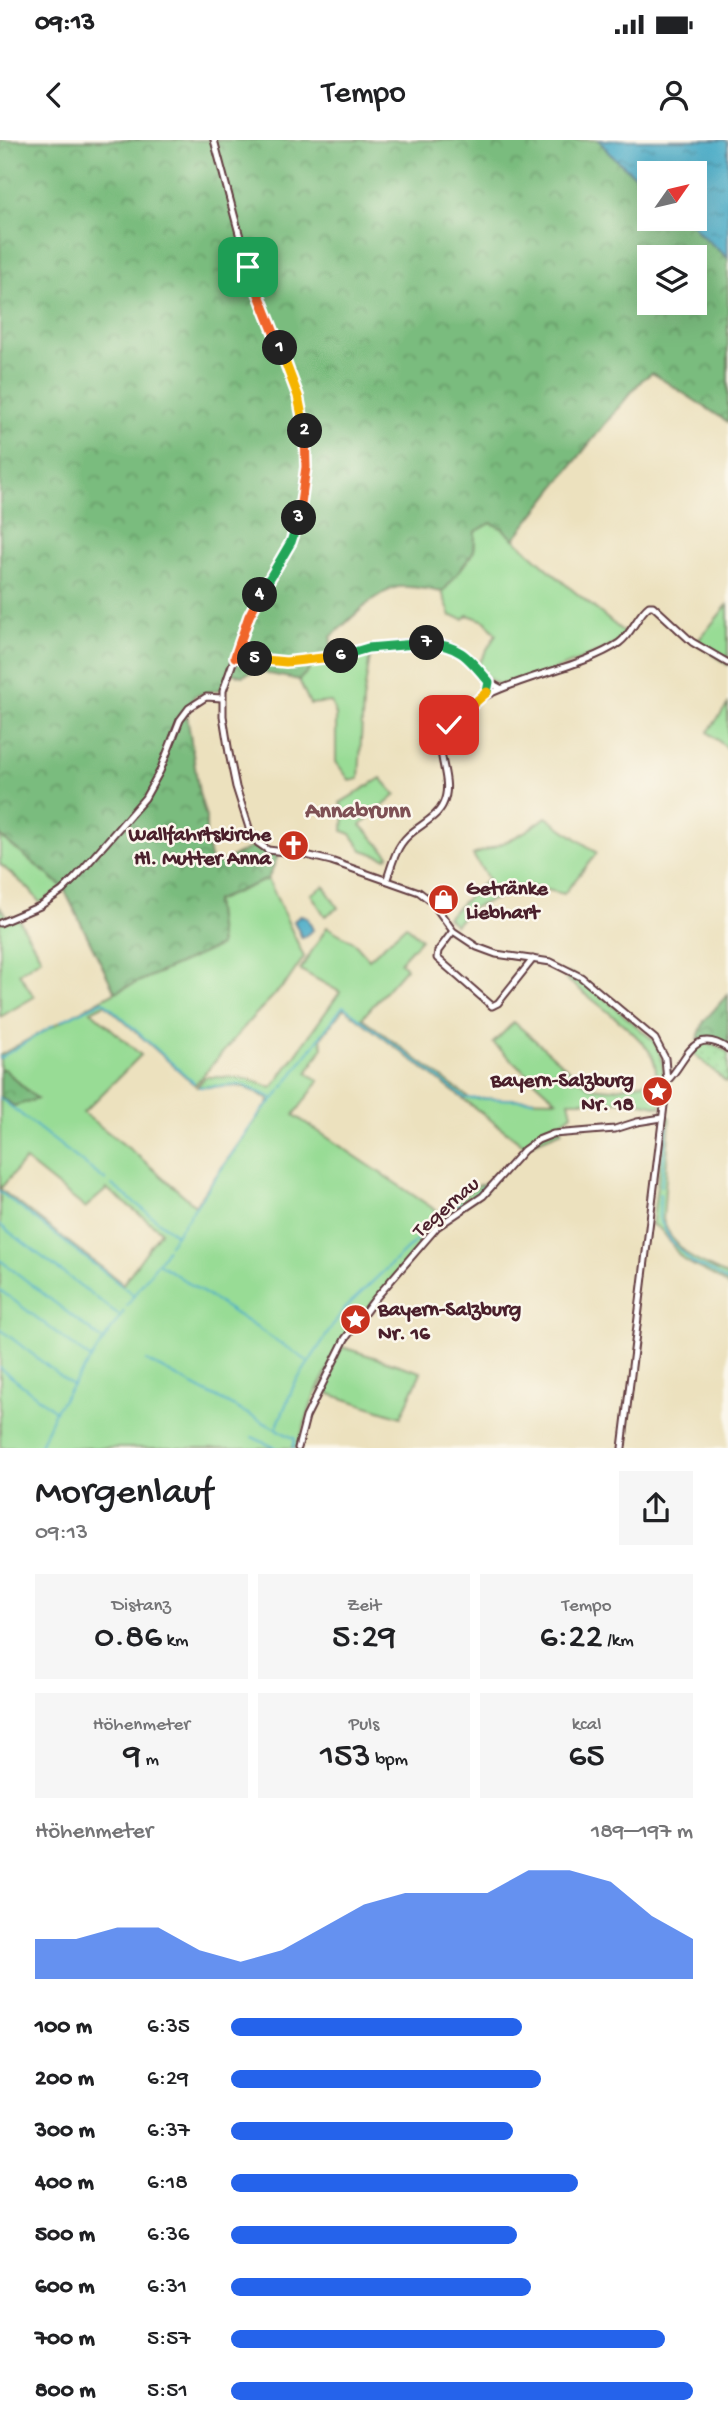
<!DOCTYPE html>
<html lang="de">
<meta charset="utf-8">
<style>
body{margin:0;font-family:"Gochi Hand",sans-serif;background:#f6f6f6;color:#202124;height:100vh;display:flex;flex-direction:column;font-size:26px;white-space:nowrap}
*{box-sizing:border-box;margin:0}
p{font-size:23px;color:#757577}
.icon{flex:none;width:38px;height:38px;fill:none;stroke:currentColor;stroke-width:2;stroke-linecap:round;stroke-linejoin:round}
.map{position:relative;height:1308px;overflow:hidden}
.sheet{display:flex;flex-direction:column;background:#fff;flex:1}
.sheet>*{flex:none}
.needle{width:46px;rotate:56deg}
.buttons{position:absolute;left:637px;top:21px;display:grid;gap:14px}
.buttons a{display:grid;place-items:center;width:70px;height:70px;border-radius:0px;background:#fff;box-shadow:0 7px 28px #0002;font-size:35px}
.pin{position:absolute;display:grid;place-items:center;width:60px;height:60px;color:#fff;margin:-30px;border-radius:14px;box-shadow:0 4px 10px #0006}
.km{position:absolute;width:35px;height:35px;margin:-18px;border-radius:50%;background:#222;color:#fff;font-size:19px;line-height:35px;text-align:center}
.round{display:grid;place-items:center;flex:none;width:74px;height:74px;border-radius:0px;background:#f6f6f6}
.headline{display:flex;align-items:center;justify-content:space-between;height:119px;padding:0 35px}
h1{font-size:38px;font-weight:600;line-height:52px}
.figures{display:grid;grid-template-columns:repeat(3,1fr);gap:10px;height:119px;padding:7px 35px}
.figures div{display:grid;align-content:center;border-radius:0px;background:#f6f6f6;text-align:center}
.figures b{font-size:35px;font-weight:600}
.figures small{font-size:19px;font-weight:400}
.figures p{font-size:19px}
.chart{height:196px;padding:14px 35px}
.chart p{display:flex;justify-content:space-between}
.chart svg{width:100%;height:126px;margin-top:7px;fill:#2563eb;opacity:.7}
ul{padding:0 35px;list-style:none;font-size:23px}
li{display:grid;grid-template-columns:112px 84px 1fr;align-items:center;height:52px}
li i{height:18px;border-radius:9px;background:#2563eb}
.status{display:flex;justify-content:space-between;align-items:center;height:49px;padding:0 35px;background:#fff;direction:ltr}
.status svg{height:19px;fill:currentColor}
header{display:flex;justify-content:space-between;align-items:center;height:91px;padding:0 35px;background:#fff;font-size:32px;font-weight:600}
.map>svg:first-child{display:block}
.green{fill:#98dc95;stroke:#717e60;stroke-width:2;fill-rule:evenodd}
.forest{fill:url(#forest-crowns);stroke:#626e54;stroke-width:2;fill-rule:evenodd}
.park{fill:url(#park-dots);stroke:#717e60;stroke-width:2}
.water{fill:url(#water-ripples);stroke:#496679;stroke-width:2}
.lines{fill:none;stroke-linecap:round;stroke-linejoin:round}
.stream{stroke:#48acc7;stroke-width:2}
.minor-casing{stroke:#623c41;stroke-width:9}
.minor{stroke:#fff;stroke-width:5}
.split-1-casing{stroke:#fff;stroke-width:14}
.split-2-casing{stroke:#fff;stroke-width:14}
.split-3-casing{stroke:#fff;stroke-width:14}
.split-4-casing{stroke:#fff;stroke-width:14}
.split-5-casing{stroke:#fff;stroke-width:14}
.split-6-casing{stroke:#fff;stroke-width:14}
.split-7-casing{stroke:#fff;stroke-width:14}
.split-8-casing{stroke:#fff;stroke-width:14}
.split-9-casing{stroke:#fff;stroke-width:14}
.split-1{stroke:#f0652b;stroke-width:9}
.split-2{stroke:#f5b400;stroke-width:9}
.split-3{stroke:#f0652b;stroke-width:9}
.split-4{stroke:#22a559;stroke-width:9}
.split-5{stroke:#f0652b;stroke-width:9}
.split-6{stroke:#f5b400;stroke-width:9}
.split-7{stroke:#22a559;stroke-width:9}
.split-8{stroke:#22a559;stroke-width:9}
.split-9{stroke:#f5b400;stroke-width:9}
.labels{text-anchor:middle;stroke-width:5;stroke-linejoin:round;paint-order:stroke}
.poi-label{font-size:21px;font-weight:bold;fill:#4a1f2b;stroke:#fbf7ec;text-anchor:end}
.street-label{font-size:21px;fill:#4a1f2b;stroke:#fbf7ec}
.quarter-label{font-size:24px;font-weight:bold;fill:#7e5155;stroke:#fbf7ec}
</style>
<div class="status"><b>09:13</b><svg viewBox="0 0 49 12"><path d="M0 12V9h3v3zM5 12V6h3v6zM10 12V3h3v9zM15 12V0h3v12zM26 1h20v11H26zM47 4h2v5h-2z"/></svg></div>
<header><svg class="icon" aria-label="back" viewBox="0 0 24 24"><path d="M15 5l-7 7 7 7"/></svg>Tempo<svg class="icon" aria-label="person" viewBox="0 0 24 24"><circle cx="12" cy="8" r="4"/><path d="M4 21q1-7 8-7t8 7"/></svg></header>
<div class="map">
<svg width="728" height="1308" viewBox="0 0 728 1308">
<defs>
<pattern id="forest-crowns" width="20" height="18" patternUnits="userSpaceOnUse" patternTransform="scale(1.75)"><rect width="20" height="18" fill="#7abc7e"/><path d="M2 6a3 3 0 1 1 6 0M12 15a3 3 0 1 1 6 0" fill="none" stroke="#669867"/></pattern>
<pattern id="park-dots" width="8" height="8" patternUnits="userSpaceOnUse" patternTransform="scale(1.75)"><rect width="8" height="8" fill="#98dc95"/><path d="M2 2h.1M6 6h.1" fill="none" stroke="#84bc81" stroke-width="1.8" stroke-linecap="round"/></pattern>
<pattern id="water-ripples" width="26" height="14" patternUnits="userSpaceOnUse" patternTransform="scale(1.75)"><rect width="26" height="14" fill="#48acc7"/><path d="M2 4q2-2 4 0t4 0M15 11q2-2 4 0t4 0" fill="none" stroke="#3e8ba2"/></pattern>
</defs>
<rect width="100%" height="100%" fill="#fbf7ec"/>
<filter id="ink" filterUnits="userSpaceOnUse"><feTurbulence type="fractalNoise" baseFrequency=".0143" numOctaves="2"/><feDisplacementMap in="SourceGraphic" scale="14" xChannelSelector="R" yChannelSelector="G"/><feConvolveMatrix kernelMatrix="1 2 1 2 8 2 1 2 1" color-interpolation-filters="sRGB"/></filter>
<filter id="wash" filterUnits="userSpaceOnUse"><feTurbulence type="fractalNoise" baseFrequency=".00686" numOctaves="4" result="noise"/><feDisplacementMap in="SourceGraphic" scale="28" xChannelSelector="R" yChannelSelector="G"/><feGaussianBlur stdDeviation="1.57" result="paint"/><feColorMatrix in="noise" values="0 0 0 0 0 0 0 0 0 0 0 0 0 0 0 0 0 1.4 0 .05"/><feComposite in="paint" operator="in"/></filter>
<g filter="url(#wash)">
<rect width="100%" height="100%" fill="#ece1be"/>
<g class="green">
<path d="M491,383L502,388L564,443L626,494C625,494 619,501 618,502C604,512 512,549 498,544C489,541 483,532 478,525L496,494L485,481L468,475L464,479L451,476L442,452C446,449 472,415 474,410C475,405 475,397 475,392Z"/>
<path d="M728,464V525L696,503Z"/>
<path d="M371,509L363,561L359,639L350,641L336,622V575L331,562L310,564L299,540L309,530L313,519Z"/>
<path d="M728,564V609L708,592Z"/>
<path d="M381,638L396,655L361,685L389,715L386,718L362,710L351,694L343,691L344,671L340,663Z"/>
<path d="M546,677L597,713L564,754L530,746L516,750L470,769L455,785L447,777L488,739L473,715C500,705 524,695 546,677Z"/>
<path d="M0,696L63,747L40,763L30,750L0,724Z"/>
<path d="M268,739L304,817L287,842L251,879L195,945L105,864L91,871L141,915L83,973L136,1014L195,1065L270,960L242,946L197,947L205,937C235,937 244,936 272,948L340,852L300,830L327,787L355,803L369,819L406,785L421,799L400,822L406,828L362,878L469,958L556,960L493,903L514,882L589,947L611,949L657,940C656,931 656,922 651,914C636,890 588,857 565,838L569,833L584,841L653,900C667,921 664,943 661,967L634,961H569L572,974L562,982V991L525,1006L344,868L321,898L323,907L307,933L319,941L294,975L440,1073L479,1045L484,1044L499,1030L503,1031L485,1051L437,1086L345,1196L315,1254L297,1308H0V956L14,966L37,959L4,929H0V915L115,852L220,806L215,761ZM25,1020L85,1068L107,1049L161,1091L123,1144L0,1049Z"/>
<path d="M324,746L338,768L325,776L311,754Z"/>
<path d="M0,767L8,777L18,778L41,818L19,833L34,857L0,877Z"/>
<path d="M666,974L670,978L663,1080L671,1097L682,1109L693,1119L726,1135L728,1138V1146C715,1132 695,1130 681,1117C672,1108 664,1087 652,1085Z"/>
<path d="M342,1207L421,1232L401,1277L320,1251Z"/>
</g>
<g class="forest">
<path d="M0,0H599L609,13L649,48V79H688L700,94L728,118V282L652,233L642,240C597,291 557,346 514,399L502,388L491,383L475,392C475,397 475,405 474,410C472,415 446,449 442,452C429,450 411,445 398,447C376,452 347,482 331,497L330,518L313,519L309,530L299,540L255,531L242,536L231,533L225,548L194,556L187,575L199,653L206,677V700L211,722L219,723L256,705L278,716L268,739L215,761L220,806L115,852L63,747L0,696ZM649,117H695V163H649Z"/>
<path d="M728,854V905L711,898L697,900L704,881Z"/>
<path d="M0,929H4L37,959L14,966L0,956Z"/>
</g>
<path class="park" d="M704,903L712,904L728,912V940L726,942L691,911Z"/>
<g class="water">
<path d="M599,0H725L728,2V118L700,94L688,79H695V33H649V48L609,13Z"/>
<path d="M301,775L307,777L313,790L302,798L294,781Z"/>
</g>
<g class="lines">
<g class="stream">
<path d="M61,881L103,861L194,943"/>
<path d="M0,918L54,885"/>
<path d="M199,947L242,945L272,958"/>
<path d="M0,958L106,1041"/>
<path d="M112,1045L176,1095L169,1105"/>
<path d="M661,1047L667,985"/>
<path d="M0,1052L134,1155L127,1166"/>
<path d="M660,1054L659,1078L671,1101L693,1123L715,1133L728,1142"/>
<path d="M437,1080L456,1066L470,1060L499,1032"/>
<path d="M0,1085L119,1175"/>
<path d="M176,1095L260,973L275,958L343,866L465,958L533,960"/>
<path d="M167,1109L158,1123L309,1222"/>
<path d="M0,1120L104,1201"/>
<path d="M0,1150L91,1219"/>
<path d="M134,1155L157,1124"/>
<path d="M0,1189L73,1246"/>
<path d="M147,1221L276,1289"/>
<path d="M0,1228L54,1270"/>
<path d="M252,1297L276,1308"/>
<path d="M39,1308L55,1271L124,1171"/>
<path d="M293,1308L295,1299L276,1289L294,1245L343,1170L434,1083"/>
</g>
</g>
</g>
<g filter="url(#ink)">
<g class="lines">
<defs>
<g id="minor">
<path d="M214,0L248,127L298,256L306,310L302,363L291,402L249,476L223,551V576L229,613L236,647L250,691L258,703L268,710L302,714L331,721L419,752L432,762L453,791L477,807L496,814L551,822L581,837L655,899L665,918L667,941L622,1308"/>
<path d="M235,517L286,522L345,515L374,507L409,503H434L448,505L461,512L489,542L500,548"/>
<path d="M387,739C392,724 396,707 408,696C418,686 437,678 443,664C455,639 432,612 445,591C475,539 570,536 619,503C632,494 637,475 649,466H653L692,502L728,523"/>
<path d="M0,783L40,766L62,751L76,737L145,658L160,631L180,580L189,568L206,557L222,558"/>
<path d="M453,791L438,811L437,818L492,866L498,863L533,819"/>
<path d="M668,940C687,921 692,885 728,909"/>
<path d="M298,1308L306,1277L345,1199L375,1159L437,1087L483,1056L524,1010L538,1000L553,994L615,989L637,982L662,978"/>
</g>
</defs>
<use href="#minor" class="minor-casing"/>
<use href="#minor" class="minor"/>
</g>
</g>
<g class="lines" filter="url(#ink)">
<defs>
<path id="split-1" d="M248,127L280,208"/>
<path id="split-2" d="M280,208L298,256L305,291"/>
<path id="split-3" d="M299,378L306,327L305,291"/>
<path id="split-4" d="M260,455L291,402L299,378"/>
<path id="split-5" d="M255,519L235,517L249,476L260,455"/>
<path id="split-6" d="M255,519L286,522L341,516"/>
<path id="split-7" d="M341,516L368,508L427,503"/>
<path id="split-8" d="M427,503C460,505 469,518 489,542L487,552"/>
<path id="split-9" d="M449,585L487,552"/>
</defs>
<use href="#split-1" class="split-1-casing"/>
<use href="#split-2" class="split-2-casing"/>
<use href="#split-3" class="split-3-casing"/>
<use href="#split-4" class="split-4-casing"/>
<use href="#split-5" class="split-5-casing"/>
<use href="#split-6" class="split-6-casing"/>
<use href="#split-7" class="split-7-casing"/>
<use href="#split-8" class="split-8-casing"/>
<use href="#split-9" class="split-9-casing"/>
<use href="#split-1" class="split-1"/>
<use href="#split-2" class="split-2"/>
<use href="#split-3" class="split-3"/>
<use href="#split-4" class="split-4"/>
<use href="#split-5" class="split-5"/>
<use href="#split-6" class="split-6"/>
<use href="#split-7" class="split-7"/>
<use href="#split-8" class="split-8"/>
<use href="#split-9" class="split-9"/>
</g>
<defs>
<symbol id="church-disc" viewBox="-11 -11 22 22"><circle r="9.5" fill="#c8321e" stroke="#fbf7ec"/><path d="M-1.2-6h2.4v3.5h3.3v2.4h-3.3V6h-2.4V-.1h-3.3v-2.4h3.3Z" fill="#fff"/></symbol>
<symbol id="shop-disc" viewBox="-11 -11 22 22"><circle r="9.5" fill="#c8321e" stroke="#fbf7ec"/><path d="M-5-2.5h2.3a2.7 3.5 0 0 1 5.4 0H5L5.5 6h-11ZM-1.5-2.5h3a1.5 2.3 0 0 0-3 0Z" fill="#fff"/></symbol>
<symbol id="sight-disc" viewBox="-11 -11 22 22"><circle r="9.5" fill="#c8321e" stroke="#fbf7ec"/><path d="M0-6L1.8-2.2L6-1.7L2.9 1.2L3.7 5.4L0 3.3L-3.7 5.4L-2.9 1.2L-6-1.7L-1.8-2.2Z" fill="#fff"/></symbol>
</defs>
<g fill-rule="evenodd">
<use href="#church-disc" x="276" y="688" width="35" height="35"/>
<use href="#shop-disc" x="426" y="742" width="35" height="35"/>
<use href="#sight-disc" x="640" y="934" width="35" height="35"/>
<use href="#sight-disc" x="338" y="1162" width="35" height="35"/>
</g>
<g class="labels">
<g class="poi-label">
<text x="271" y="700">Wallfahrtskirche<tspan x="271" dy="24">Hl. Mutter Anna</tspan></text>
<text x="466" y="754" text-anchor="start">Getränke<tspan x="466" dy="24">Liebhart</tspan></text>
<text x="634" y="946">Bayern-Salzburg<tspan x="634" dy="24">Nr. 18</tspan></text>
<text x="378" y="1175" text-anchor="start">Bayern-Salzburg<tspan x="378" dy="24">Nr. 16</tspan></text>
</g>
<g class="street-label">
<text transform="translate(445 1066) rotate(-41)" y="7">Tegernau</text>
</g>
<g class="quarter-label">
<text x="358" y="677">Annabrunn</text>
</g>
</g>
</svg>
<div class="buttons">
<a><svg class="needle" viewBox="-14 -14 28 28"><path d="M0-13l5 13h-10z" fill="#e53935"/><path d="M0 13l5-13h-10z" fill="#757577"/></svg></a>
<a><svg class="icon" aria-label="layers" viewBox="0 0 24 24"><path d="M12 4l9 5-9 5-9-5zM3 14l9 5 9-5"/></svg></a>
</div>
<div class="pin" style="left:248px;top:127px;background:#1e9e55"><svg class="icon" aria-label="arrive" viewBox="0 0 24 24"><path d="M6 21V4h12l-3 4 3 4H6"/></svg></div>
<div class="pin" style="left:449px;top:585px;background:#d93025"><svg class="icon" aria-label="check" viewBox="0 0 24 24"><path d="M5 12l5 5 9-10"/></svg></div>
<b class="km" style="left:280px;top:208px">1</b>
<b class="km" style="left:305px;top:291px">2</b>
<b class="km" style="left:299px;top:378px">3</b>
<b class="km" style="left:260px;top:455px">4</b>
<b class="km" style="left:255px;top:519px">5</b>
<b class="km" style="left:341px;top:516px">6</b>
<b class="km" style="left:427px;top:503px">7</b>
</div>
<section class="sheet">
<div class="headline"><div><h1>Morgenlauf</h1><p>09:13</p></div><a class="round"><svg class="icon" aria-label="share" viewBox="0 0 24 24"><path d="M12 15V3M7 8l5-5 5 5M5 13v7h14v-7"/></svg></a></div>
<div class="figures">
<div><p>Distanz</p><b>0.86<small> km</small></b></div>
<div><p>Zeit</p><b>5:29</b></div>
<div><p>Tempo</p><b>6:22<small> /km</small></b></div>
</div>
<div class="figures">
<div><p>Höhenmeter</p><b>9<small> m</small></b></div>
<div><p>Puls</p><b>153<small> bpm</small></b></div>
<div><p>kcal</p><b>65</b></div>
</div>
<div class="chart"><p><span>Höhenmeter</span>189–197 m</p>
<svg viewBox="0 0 160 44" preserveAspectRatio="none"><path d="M0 44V30L10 30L20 26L30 26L40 34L50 38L60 34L70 26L80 18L90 14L100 14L110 14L120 6L130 6L140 10L150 22L160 30V44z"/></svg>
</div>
<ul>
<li><b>100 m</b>6:35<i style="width:63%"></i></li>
<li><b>200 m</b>6:29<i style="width:67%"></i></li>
<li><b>300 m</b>6:37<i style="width:61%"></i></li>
<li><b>400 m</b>6:18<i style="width:75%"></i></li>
<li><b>500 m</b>6:36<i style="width:62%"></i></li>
<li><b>600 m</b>6:31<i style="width:65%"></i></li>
<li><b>700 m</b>5:57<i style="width:94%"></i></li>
<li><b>800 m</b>5:51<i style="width:100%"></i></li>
</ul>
</section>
